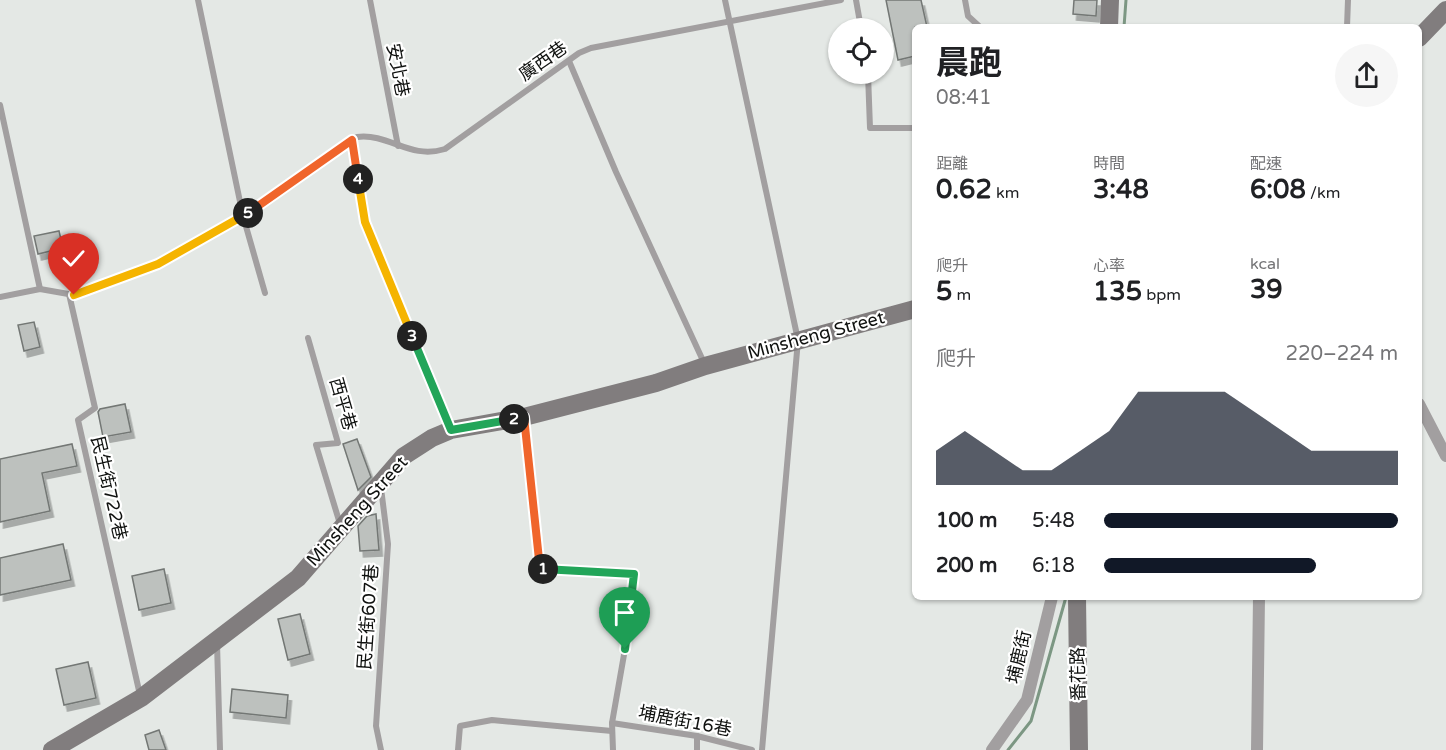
<!DOCTYPE html>
<html lang="zh-TW">
<meta charset="utf-8">
<style>
body{margin:0;font-family:"Varela Round","Noto Sans TC",sans-serif;background:#f6f6f6;color:#202124;height:100vh;display:flex;flex-direction:column;font-size:22px;white-space:nowrap}
*{box-sizing:border-box;margin:0}
p{font-size:20px;color:#757577}
.icon{flex:none;width:33px;height:33px;fill:none;stroke:currentColor;stroke-width:2;stroke-linecap:round;stroke-linejoin:round}
.map{position:relative;flex:1;overflow:hidden}
.details{position:absolute;left:912px;top:24px;width:510px;height:576px;display:flex;flex-direction:column;background:#fff;border-radius:9px;box-shadow:0 2px 4px #0004}
.details>*{flex:none}
.fabs{position:absolute;left:828px;top:18px;display:grid;gap:12px}
.fabs a{display:grid;place-items:center;width:66px;height:66px;border-radius:50%;background:#fff;box-shadow:0 2px 4px #0004;font-size:30px}
.pin{position:absolute;display:grid;place-items:center;width:51px;height:51px;color:#fff;margin:-62px -26px;border-radius:50% 50% 50% 0;rotate:-45deg;box-shadow:0 0 6px #0007}
.pin .icon{rotate:45deg}
.km{position:absolute;width:30px;height:30px;margin:-15px;border-radius:50%;background:#222;color:#fff;font-size:16px;line-height:30px;text-align:center}
.round{display:grid;place-items:center;flex:none;width:63px;height:63px;border-radius:32px;background:#f6f6f6}
.head{display:flex;align-items:center;justify-content:space-between;height:102px;padding:0 24px}
h1{font-size:33px;font-weight:700;line-height:45px}
.figures{display:grid;grid-template-columns:repeat(3,1fr);gap:9px;height:102px;padding:6px 24px}
.figures div{display:grid;align-content:center}
.figures b{font-size:26px;font-weight:700}
.figures small{font-size:16px;font-weight:400}
.figures p{font-size:16px}
.chart{height:168px;padding:12px 24px}
.chart p{display:flex;justify-content:space-between}
.chart svg{width:100%;height:108px;margin-top:6px;fill:#111827;opacity:.7}
ul{padding:0 24px;list-style:none;font-size:20px}
li{display:grid;grid-template-columns:96px 72px 1fr;align-items:center;height:45px}
li i{height:15px;border-radius:8px;background:#111827}
.map>svg:first-child{display:block}
.lines{fill:none;stroke-linecap:round;stroke-linejoin:round}
.stream{stroke:#7c9783;stroke-width:3}
.building{fill:#bdc1be;stroke:#737774;stroke-width:1.5;filter:url(#shadow)}
.lane{stroke:#a29fa0;stroke-width:6}
.street{stroke:#a29fa0;stroke-width:12}
.secondary{stroke:#817d7e;stroke-width:18}
.split-1-casing{stroke:#fff;stroke-width:12}
.split-2-casing{stroke:#fff;stroke-width:12}
.split-3-casing{stroke:#fff;stroke-width:12}
.split-4-casing{stroke:#fff;stroke-width:12}
.split-5-casing{stroke:#fff;stroke-width:12}
.split-6-casing{stroke:#fff;stroke-width:12}
.split-1{stroke:#22a559;stroke-width:8}
.split-2{stroke:#f0652b;stroke-width:8}
.split-3{stroke:#22a559;stroke-width:8}
.split-4{stroke:#f5b400;stroke-width:8}
.split-5{stroke:#f0652b;stroke-width:8}
.split-6{stroke:#f5b400;stroke-width:8}
.labels{text-anchor:middle;stroke-width:4.5;stroke-linejoin:round;paint-order:stroke}
.street-label{font-size:18px;fill:#0f110f;stroke:#fff}
</style>
<div class="map">
<svg width="1446" height="750" viewBox="0 0 1446 750">
<defs>
<filter id="shadow"><feDropShadow dx="3.5" dy="6" stdDeviation="0" flood-color="#0004"/></filter>
</defs>
<rect width="100%" height="100%" fill="#e4e8e5"/>
<g class="lines">
<g class="stream">
<path d="M1124,27L1126,0"/>
<path d="M1008,750L1031,721L1066,597"/>
</g>
</g>
<g class="building">
<path d="M886,0H921L927,27H915V56L898,60Z"/>
<path d="M1074,0H1097L1096,16L1073,14Z"/>
<path d="M59,231L63,248L38,254L34,236Z"/>
<path d="M34,322L40,347L24,351L18,325Z"/>
<path d="M125,404L131,432L103,437L98,412L100,409Z"/>
<path d="M357,439L371,477L358,490L343,444Z"/>
<path d="M72,444L77,466L42,473L50,511L0,522V459Z"/>
<path d="M376,514L379,550L360,551L358,526L367,516Z"/>
<path d="M63,544L71,580L0,595V558Z"/>
<path d="M164,569L171,603L139,610L132,576Z"/>
<path d="M300,614L310,654L288,660L278,619Z"/>
<path d="M88,662L96,698L64,705L56,669Z"/>
<path d="M232,689L288,695L286,718L230,712Z"/>
<path d="M159,730L166,750H149L145,735Z"/>
</g>
<g class="lines">
<g class="lane">
<path d="M198,0L243,216L265,293"/>
<path d="M370,0L398,146"/>
<path d="M725,0L798,340L762,750"/>
<path d="M856,0L861,28"/>
<path d="M965,0L968,16L980,27"/>
<path d="M1347,27L1348,0"/>
<path d="M569,61L616,172L705,365"/>
<path d="M868,74L870,128H915"/>
<path d="M0,105L40,289"/>
<path d="M352,140L365,222L450,428"/>
<path d="M69,294L95,408L78,420L140,695"/>
<path d="M0,297L40,289L74,295L158,264L243,216L357,137C390,133 409,160 445,149L579,53L591,48L841,0"/>
<path d="M308,338L338,443L316,445L340,524"/>
<path d="M524,419L540,569L634,574L625,649L612,723L613,750"/>
<path d="M217,643L220,750"/>
<path d="M612,723L697,736L752,750"/>
<path d="M381,750L376,726L388,544L381,488"/>
<path d="M458,750L460,726L492,720L612,731"/>
<path d="M697,750V736"/>
</g>
<g class="street">
<path d="M1419,404L1446,456"/>
<path d="M992,750L1027,700L1052,597"/>
<path d="M1257,750L1259,597"/>
</g>
<g class="secondary">
<path d="M1109,27L1110,0"/>
<path d="M1419,38L1446,10"/>
<path d="M1077,597L1079,750"/>
<path d="M52,750L141,698L298,578L404,456L432,438L451,430L524,417L656,383L705,366L915,309"/>
</g>
</g>
<g class="lines">
<defs>
<path id="split-1" d="M543,569L634,574L625,649"/>
<path id="split-2" d="M514,419L524,417L540,569H543"/>
<path id="split-3" d="M412,336L451,430L514,419"/>
<path id="split-4" d="M358,179L365,222L412,336"/>
<path id="split-5" d="M248,213L352,140L358,179"/>
<path id="split-6" d="M74,295L158,264L248,213"/>
</defs>
<use href="#split-1" class="split-1-casing"/>
<use href="#split-2" class="split-2-casing"/>
<use href="#split-3" class="split-3-casing"/>
<use href="#split-4" class="split-4-casing"/>
<use href="#split-5" class="split-5-casing"/>
<use href="#split-6" class="split-6-casing"/>
<use href="#split-1" class="split-1"/>
<use href="#split-2" class="split-2"/>
<use href="#split-3" class="split-3"/>
<use href="#split-4" class="split-4"/>
<use href="#split-5" class="split-5"/>
<use href="#split-6" class="split-6"/>
</g>
<g class="labels">
<g class="street-label">
<text transform="translate(543 61) rotate(-35)" y="6">廣西巷</text>
<text transform="translate(398 70) rotate(79)" y="6">安北巷</text>
<text transform="translate(816 335) rotate(-15)" y="6">Minsheng Street</text>
<text transform="translate(343 404) rotate(74)" y="6">西平巷</text>
<text transform="translate(109 488) rotate(77)" y="6">民生街722巷</text>
<text transform="translate(357 511) rotate(-48)" y="6">Minsheng Street</text>
<text transform="translate(368 617) rotate(-86)" y="6">民生街607巷</text>
<text transform="translate(1019 657) rotate(-77)" y="6">埔鹿街</text>
<text transform="translate(1078 674) rotate(-91)" y="6">番花路</text>
<text transform="translate(685 721) rotate(11)" y="6">埔鹿街16巷</text>
</g>
</g>
</svg>
<div class="fabs">
<a><svg class="icon" aria-label="locate" viewBox="0 0 24 24"><circle cx="12" cy="12" r="6"/><path d="M12 2v4M12 18v4M2 12h4M18 12h4"/></svg></a>
</div>
<div class="pin" style="left:625px;top:649px;background:#1e9e55"><svg class="icon" aria-label="arrive" viewBox="0 0 24 24"><path d="M6 21V4h12l-3 4 3 4H6"/></svg></div>
<div class="pin" style="left:74px;top:295px;background:#d93025"><svg class="icon" aria-label="check" viewBox="0 0 24 24"><path d="M5 12l5 5 9-10"/></svg></div>
<b class="km" style="left:543px;top:569px">1</b>
<b class="km" style="left:514px;top:419px">2</b>
<b class="km" style="left:412px;top:336px">3</b>
<b class="km" style="left:358px;top:179px">4</b>
<b class="km" style="left:248px;top:213px">5</b>
<section class="details">
<div class="head"><div><h1>晨跑</h1><p>08:41</p></div><a class="round"><svg class="icon" aria-label="share" viewBox="0 0 24 24"><path d="M12 15V3M7 8l5-5 5 5M5 13v7h14v-7"/></svg></a></div>
<div class="figures">
<div><p>距離</p><b>0.62<small> km</small></b></div>
<div><p>時間</p><b>3:48</b></div>
<div><p>配速</p><b>6:08<small> /km</small></b></div>
</div>
<div class="figures">
<div><p>爬升</p><b>5<small> m</small></b></div>
<div><p>心率</p><b>135<small> bpm</small></b></div>
<div><p>kcal</p><b>39</b></div>
</div>
<div class="chart"><p><span>爬升</span>220–224 m</p>
<svg viewBox="0 0 160 44" preserveAspectRatio="none"><path d="M0 44V30L10 22L20 30L30 38L40 38L50 30L60 22L70 6L80 6L90 6L100 6L110 14L120 22L130 30L140 30L150 30L160 30V44z"/></svg>
</div>
<ul>
<li><b>100 m</b>5:48<i style="width:100%"></i></li>
<li><b>200 m</b>6:18<i style="width:72%"></i></li>
</ul>
</section>
</div>
